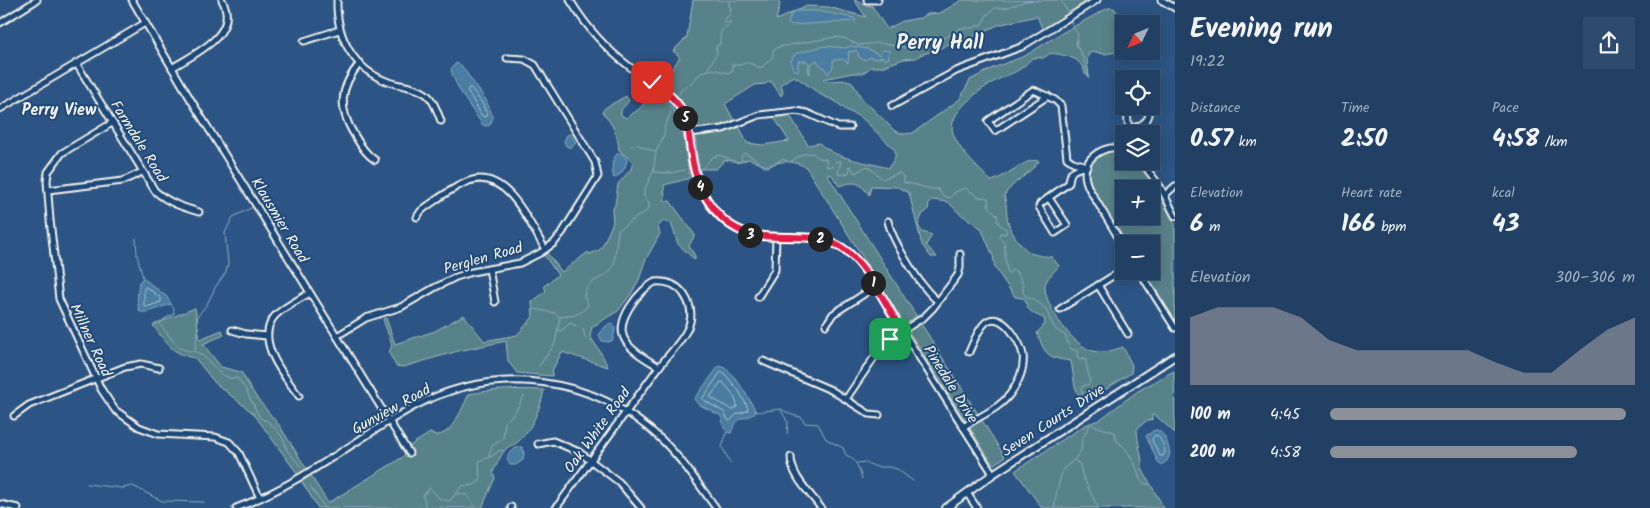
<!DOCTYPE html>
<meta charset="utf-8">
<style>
body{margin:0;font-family:Kalam,sans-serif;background:#2d4b6d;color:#f1f3f6;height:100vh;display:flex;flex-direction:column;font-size:19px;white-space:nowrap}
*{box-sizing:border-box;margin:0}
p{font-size:16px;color:#a2afbf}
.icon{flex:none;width:28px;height:28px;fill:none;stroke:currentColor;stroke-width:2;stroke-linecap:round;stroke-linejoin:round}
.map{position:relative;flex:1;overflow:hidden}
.side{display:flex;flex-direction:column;background:#214064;width:475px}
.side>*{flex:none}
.needle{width:32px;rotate:227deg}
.tools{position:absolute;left:1115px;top:15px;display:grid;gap:10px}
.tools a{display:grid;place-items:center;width:45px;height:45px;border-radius:0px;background:#214064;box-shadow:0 2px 12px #0003,0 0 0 1px #3e5978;font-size:25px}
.pin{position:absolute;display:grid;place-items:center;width:42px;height:42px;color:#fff;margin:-21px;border-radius:10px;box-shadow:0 2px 8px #0006}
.km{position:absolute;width:25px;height:25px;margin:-12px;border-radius:50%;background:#222;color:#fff;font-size:14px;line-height:25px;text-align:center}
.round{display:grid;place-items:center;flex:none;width:52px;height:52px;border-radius:0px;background:#2d4b6d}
.summary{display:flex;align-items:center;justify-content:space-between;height:85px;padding:0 15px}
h1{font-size:28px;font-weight:700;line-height:38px}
.metrics{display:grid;grid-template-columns:repeat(3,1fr);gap:8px;height:85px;padding:5px 15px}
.metrics div{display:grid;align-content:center}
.metrics b{font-size:25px;font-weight:700}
.metrics small{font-size:14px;font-weight:400}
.metrics p{font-size:14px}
.chart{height:140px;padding:10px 15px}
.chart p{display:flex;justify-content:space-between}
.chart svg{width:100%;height:90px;margin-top:5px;fill:#8c9099;opacity:.7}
ul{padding:0 15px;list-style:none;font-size:16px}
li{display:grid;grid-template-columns:80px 60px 1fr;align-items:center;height:38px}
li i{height:12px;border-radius:6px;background:#8c9099}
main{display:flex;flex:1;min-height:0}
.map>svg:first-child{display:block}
.green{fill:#598289;stroke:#a6bab8;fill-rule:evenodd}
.water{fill:#497da1;stroke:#8dabbd}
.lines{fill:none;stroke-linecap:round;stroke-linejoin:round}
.shore{stroke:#b0c3cc;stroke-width:1}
.stream{stroke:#8dabbd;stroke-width:1}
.minor-casing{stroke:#f4f1e8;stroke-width:9}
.tertiary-casing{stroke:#f4f1e8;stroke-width:10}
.minor{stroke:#1f4a7a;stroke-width:5}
.tertiary{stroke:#1f4a7a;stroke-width:6}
.route-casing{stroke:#fff;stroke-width:10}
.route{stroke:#e11d48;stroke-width:6}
.labels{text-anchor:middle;stroke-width:4;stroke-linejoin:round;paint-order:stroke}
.street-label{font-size:15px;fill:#f4f1e8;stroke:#1f4a7a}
.neighbourhood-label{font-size:16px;font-weight:bold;fill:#f4f1e8;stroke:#1f4a7a}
.district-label{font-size:20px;font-weight:bold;fill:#f4f1e8;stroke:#1f4a7a}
</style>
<main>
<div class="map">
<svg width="1175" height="508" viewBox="0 0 1175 508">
<rect width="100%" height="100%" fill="#2c5585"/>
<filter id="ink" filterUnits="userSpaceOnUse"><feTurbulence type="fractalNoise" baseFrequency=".02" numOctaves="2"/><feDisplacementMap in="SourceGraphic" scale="10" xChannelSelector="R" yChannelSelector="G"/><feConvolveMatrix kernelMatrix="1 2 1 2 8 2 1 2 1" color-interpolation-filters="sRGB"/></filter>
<g filter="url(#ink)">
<g class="green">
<path d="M693,0H777L780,4L776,20L807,6L828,7L866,17L854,0H855L865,5L872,6L887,29L903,21L920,18L928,14L940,13L962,0H1088L1043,31L1037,16L998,25L977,34L970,40L961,43H951L939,49L920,55L916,58L904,59L881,67H871L863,73H853L823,79L825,81L847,80L852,82L861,97L895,131L904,134L913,133L960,99L970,80L993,68L1025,56L1060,34L1108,8H1114L1118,14L1128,24H1124V51L1104,54L1096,52L1089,53L1087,60L1089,76L1085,74C1081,56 1066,56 1051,53L1043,58H1032C1019,73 1013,72 997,80C982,88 946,113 953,133C958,150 979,169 991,181C1006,178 1025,157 1039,161C1029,175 1012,182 1004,196C1007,203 1006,209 1007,216C1008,229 1019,245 1029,252C1035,256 1046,256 1052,257L1059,266C1054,272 1044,280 1045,288C1046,308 1073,346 1093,351C1103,354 1114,350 1123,347L1132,365L1131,373L1083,404L1075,387L1071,361C1055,359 1045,357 1040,340C1039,338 1038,335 1037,333L1045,324L1044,318C1035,315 1026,311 1026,301L1023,298L1015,297L995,268L993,256L981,228L959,213L948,202L932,200L929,203L928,210L922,215L918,225L922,232L932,235L926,245L937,257H931L922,245L909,193L898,187L871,186L869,195C859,181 855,181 839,186L832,175L827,174L1005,457L994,464L992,463L806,167C789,159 784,161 766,166L749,159L740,162L725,160L716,169H699L695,136L730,130L739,126L747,143L763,145L789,141L773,116L789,114L808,145L819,143C838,160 864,161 888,168L895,158V150L862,118L846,110L835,101L821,95L799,79L793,76L781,84L783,93L781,96L771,81L765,84L755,85L725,104L735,122L726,126L694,131C688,109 679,96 662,83L680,57L673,51L687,37Z"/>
<path d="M655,92C688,113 682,144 690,177L687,179L664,185L665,201H670L695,235L689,246L695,256V260L678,244L671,223L664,220L658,227L660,234L645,261L639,280L631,294L618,311L592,327L590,336L601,353L608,367L562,352L553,369L552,376L517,373L508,361L506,341L458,351L403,367L396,366L389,353L392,345L383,319L386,318L395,344L435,331L464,315L484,341L517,335L533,317L532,302L546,291L544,286L558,275L544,255L547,253L562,272L588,252L589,254L598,251L602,247L613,222L612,210L615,205L618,184L631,169L633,162L619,150C618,135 613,124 602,112L605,108L626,96L629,101L621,110V115L626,118L638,110Z"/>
<path d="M1113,151L1124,152V161H1136L1153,184L1175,224V320L1144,271H1151V244H1126C1117,230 1092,195 1089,180C1085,164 1100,154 1113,151ZM1124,189H1151V216H1124Z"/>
<path d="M195,308L200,339L222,330L224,335L203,344L221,367L241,372L256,397L279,425L328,503L403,457L411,445L430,433C449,444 462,408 469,394C495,389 518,389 544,390C541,408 531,430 518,442C515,445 510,445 507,448C501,453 497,465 493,472L495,478L482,508H318L294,469L253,413L215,383L195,358C173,355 165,342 153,325Z"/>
<path d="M1174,371L1175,433L1155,415H1152V420L1146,421L1137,429C1137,443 1143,456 1142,469L1164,508H1042L1015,471L1085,425L1099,420L1138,391Z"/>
</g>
<g class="water">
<path d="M795,11H818L854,18L856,21L790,25L788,22L792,13Z"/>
<path d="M824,46L846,48L851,46L868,49L879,55L883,50L891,51L888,53L889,58L885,60L883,57L873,59L871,57L864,60L859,57L858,53L856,50L852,52L849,51L848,63L843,59L833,60V67L828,74L825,68L819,64L817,60L810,64V74L808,71L809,63L807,61H798V71L793,69L791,61L795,54Z"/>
<path d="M456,63L461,65L486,100L493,117L490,125L485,126L482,124C472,109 454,86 451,69Z"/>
<path d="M570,134L576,142L571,148L566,146L564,141L567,135Z"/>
<path d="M621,153L627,159C627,166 621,176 614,178C611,170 611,160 617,154Z"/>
<path d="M143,278L166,296L171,304L147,312H140C136,304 138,290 139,282Z"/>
<path d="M610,323L613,324L615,329L613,340L609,342L602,341L599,335L605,327Z"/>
<path d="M719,366C731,366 751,401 756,412C746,421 738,413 731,433H729L724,428L721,416L698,404L694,399Z"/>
<path d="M1157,430C1166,434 1168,445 1170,454L1167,461L1161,465L1159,464L1146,436L1153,431Z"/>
<path d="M519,447H522L524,453L523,460L516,465H510L507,459C509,451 513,449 519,447Z"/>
</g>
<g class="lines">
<g class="shore">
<path d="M471,88L482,103L487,114L485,117L482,116L468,92V89Z"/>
<path d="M146,287L161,298V302L146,307L144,306V289Z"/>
<path d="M723,372L739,391L748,408L747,411L737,414L730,421L728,420L724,412L702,399L720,373Z"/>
<path d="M723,382C729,389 737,398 737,407L732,410L710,397L720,383Z"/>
<path d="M1155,435L1158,436L1163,444L1165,453L1163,456H1160L1152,440Z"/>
</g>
<g class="stream">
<path d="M729,0V5L731,9L730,15L723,20L724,23L730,22"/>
<path d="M1061,0L1069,14"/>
<path d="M1071,22L1074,29L1078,34L1076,45L1081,52L1089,78"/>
<path d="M707,70L717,53L716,46L720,44C720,34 719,30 729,25L730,22"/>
<path d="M679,94L681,90L688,86L702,72L713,69L728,73L733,70L732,65H740L745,63H749L761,68L773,57V51L778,47L835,37L844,38L858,45L879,43L908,48L919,46L944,38L961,28H972L982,24L987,15L995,8H1005L1026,1L1040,0"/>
<path d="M631,146L636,144L655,152"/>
<path d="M701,169C705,166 708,161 712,158C721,151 730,161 739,163L742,160L741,156L744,153L754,158L764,167H769L782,159L790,162L803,154L813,153L818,158L826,159L827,167L833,166L837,161H841L838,173L840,175L848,173L850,171L848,167L850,166L855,173L867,166L883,179L899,173L903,176L904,183C916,183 925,190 938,189L943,196L950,198L955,192L965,188L979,197L988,198L989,207L997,215L998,223L1007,230L1005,234L1000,233L999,236L1005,243C1004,249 1006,269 1008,274L1012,270L1016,271L1023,284V293L1028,298L1034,299L1046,309L1049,317L1055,329L1065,335L1070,348L1077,351L1078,359L1085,358L1090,381L1089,384L1083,386L1081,389L1085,400"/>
<path d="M654,172L671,173L685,170"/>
<path d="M136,238L137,255L143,278"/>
<path d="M171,304L174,309V314L164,319L160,324C167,333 173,342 181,348C186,352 191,350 196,352C200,352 217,369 218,372L229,378H237L245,388L260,418L267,421L277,430L284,440L287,450L301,467"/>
<path d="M534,309L555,313L560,317C571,316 582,315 588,305L584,296C586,278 608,280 614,265L618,230L649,209V202L644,197V191L653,172L656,152L664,135L665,126L671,112"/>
<path d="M198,330L197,324L198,316L207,304L216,286L226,272L228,263L225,233L233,217L253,207"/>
<path d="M558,330L561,331L570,323L583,329C585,335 584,341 592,341"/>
<path d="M195,350L198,331"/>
<path d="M539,366L555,344L560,317"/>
<path d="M781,410L788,423L787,434"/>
<path d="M756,412L781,409L792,415L801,417L805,423L818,424L826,439L843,448L846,455C856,458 859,469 862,479"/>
<path d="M1092,425L1114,432L1117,441C1129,449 1137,466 1140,480L1145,484H1149"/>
<path d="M727,432L722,447L731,464"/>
<path d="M489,456L492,446L503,438L505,423L515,412L524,396"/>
<path d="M1075,461L1080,464L1082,475L1098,508"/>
<path d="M857,463L865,462L876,467H889L897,469L913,481"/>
<path d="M87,484L122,488L133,486L162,501L204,502"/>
<path d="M310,486L325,508"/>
<path d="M457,493L467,495L476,508"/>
<path d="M426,508L423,495L430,488L440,499L450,501L462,486L474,485L480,481L479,461L492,456L500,450L503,451"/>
<path d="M1054,508L1057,490L1063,469L1074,460L1081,451L1082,439L1091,423"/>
</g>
<defs>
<g id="minor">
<path d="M132,0L191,100L409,453"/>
<path d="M337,0C336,36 353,70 389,82C400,86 413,86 423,92C433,97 437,111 441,121"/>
<path d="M570,0C585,25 606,49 630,67C647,80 668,89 680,107C689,122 689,138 691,154C695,182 708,212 733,227C769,249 816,223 849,253C872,273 886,305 902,330C932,378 963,426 993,474"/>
<path d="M867,0H878"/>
<path d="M1161,0L1175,8"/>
<path d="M0,23L37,0"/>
<path d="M304,41L339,30"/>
<path d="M76,63L155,191C169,203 182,207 199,212"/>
<path d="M360,63C339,88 338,109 355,136C361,146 366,154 375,160"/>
<path d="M172,68C194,54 241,34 222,0"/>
<path d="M1048,96L995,131L988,121L1033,90L1036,91L1055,100L1061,106L1067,158L1073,162L1087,166"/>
<path d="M892,106L956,71L1021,47L1097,0"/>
<path d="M1126,106L1129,129L1127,134"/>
<path d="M0,109L145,23"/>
<path d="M112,123L62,153L48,172L47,181L50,220L59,299L101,389L115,410L139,427L158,434L215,437L229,442L239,453L260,498"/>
<path d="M1129,129C1138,127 1147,123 1149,115L1143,106"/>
<path d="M689,133L723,129L759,115L796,111L807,113L838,127H850"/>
<path d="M1124,149C1107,144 1086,155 1085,173C1085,180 1088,187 1091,192L1124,247"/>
<path d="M1141,161L1161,188L1175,216"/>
<path d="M48,190L123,181L142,172"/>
<path d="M1165,195L1175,186"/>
<path d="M1049,198L1067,225L1055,233L1039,207L1040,204L1069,183C1070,169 1074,170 1086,166"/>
<path d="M417,217L421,211L426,207C439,198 453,187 469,181C507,168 530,224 545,249"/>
<path d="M888,221C892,240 922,290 938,301"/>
<path d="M489,269L495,302"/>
<path d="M1139,271L1175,328"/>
<path d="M655,282C667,281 676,284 683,293C705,323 676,344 659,367C648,360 632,352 625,340C614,321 639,290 655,282Z"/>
<path d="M1098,285L1128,334"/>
<path d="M758,297L775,270L776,237"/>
<path d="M1060,309L1124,269"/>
<path d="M826,325L833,314L875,287"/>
<path d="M232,330L246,334L267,336"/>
<path d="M337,336L366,318L401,307L434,288L456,277L472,272L520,263L540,253L554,243L562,233L593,184L598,176L595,162L535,65L524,59L507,58"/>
<path d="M763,361L831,390L869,414L879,415"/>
<path d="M299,396C284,376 255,341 274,317C283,307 298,300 310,293"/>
<path d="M846,399L884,343L924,317L933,308L958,275L960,268V254"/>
<path d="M14,416L29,405L125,367L141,364L159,368"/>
<path d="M963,427C978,417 999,409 1010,394C1018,384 1025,368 1023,355C1021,342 1002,310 986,322C978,329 973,343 969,352"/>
<path d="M538,444L553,441L579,452L619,482L641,508"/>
<path d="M791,457C791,476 810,493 821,508"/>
<path d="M967,493L977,508"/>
<path d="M0,504L18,508"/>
<path d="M511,507V508"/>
<path d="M236,508C300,485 354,440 413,407C496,363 594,375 662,440C683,460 699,485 716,508"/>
<path d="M556,508L659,367"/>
</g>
<path id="tertiary" d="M946,508L993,474L1175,356"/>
</defs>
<use href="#minor" class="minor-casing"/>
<use href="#tertiary" class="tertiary-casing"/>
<use href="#minor" class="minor"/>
<use href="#tertiary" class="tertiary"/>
</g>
</g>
<g class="lines" filter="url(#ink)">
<defs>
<path id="route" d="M652,82C665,90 677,100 684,114C689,126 689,139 691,151C694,177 704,201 723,219C760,254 811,221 848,252C870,271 887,306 902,331L890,339"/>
</defs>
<use href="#route" class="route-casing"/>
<use href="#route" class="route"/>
</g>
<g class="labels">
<g class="street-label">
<text transform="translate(139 141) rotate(58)" y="5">Farmdale Road</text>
<text transform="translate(280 220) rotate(59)" y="5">Klausmier Road</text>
<text transform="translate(483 258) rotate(-16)" y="5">Perglen Road</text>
<text transform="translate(91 340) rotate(65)" y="5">Millner Road</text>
<text transform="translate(951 384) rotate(58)" y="5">Pinedale Drive</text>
<text transform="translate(391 409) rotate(-29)" y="5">Gunview Road</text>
<text transform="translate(1053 420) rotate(-33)" y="5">Seven Courts Drive</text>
<text transform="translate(597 430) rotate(-54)" y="5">Oak White Road</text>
</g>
<g class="neighbourhood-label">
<text x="59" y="115">Perry View</text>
</g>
<g class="district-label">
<text x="940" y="49">Perry Hall</text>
</g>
</g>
</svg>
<div class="tools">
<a><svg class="needle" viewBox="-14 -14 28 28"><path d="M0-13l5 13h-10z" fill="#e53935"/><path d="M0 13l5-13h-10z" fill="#a2afbf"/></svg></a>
<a><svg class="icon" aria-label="locate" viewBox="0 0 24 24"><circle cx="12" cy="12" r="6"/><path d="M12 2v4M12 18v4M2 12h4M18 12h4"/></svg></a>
<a><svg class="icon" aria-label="layers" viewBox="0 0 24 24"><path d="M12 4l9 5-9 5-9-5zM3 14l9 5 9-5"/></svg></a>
<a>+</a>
<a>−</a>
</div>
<div class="pin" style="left:890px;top:339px;background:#1e9e55"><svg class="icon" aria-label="arrive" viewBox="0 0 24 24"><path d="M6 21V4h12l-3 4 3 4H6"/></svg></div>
<div class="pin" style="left:652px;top:82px;background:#d93025"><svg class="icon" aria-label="check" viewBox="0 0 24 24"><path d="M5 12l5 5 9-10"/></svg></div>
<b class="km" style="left:873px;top:283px">1</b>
<b class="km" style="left:820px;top:239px">2</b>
<b class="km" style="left:750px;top:235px">3</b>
<b class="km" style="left:700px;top:187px">4</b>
<b class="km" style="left:685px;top:118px">5</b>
</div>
<section class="side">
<div class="summary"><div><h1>Evening run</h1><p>19:22</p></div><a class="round"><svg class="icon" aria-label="share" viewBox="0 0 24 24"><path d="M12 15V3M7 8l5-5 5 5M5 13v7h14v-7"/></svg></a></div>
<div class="metrics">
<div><p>Distance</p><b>0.57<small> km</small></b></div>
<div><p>Time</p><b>2:50</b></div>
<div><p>Pace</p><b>4:58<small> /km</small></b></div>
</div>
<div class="metrics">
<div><p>Elevation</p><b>6<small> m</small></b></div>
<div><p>Heart rate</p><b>166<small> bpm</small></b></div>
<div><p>kcal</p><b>43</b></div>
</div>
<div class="chart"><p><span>Elevation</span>300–306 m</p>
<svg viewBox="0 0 160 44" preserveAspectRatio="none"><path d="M0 44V11L10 6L20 6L30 6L40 11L50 22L60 27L70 27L80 27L90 27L100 27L110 33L120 38L130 38L140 27L150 17L160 11V44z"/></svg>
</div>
<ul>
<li><b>100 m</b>4:45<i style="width:97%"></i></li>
<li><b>200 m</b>4:58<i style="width:81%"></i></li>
</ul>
</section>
</main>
